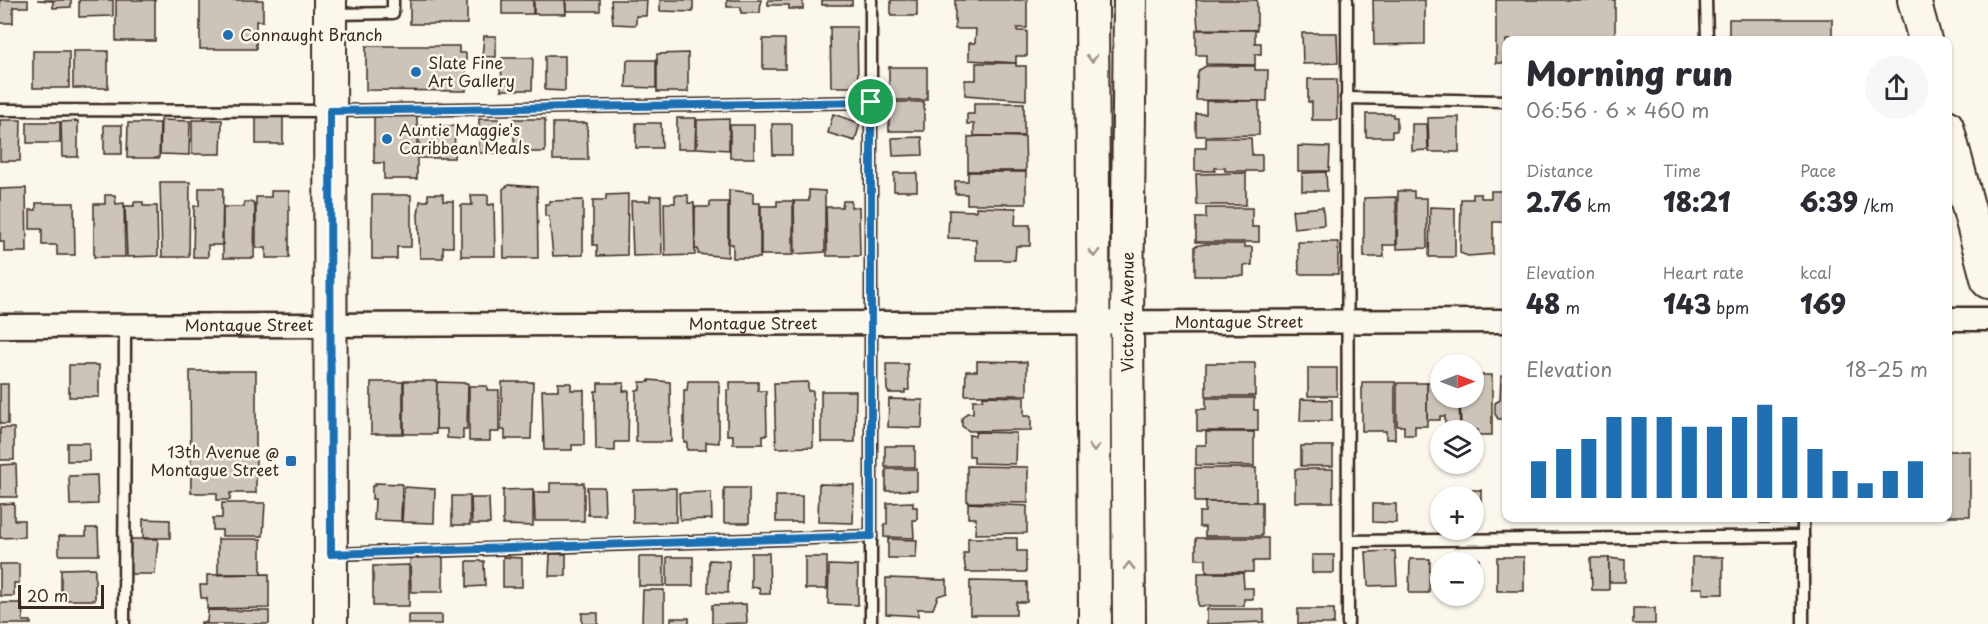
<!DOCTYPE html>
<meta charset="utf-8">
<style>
body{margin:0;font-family:"Playpen Sans",sans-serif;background:#f7f7f7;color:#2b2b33;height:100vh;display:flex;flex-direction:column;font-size:22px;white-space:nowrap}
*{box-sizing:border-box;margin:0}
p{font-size:20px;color:#7c7c81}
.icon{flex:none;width:33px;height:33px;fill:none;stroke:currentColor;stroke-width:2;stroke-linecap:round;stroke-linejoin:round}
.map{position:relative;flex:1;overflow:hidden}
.details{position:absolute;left:1502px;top:36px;width:450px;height:486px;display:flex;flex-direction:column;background:#fff;border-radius:12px;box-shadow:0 2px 4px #0004}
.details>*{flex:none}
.needle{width:39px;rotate:90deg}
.buttons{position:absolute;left:1430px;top:354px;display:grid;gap:12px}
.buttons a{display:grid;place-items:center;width:54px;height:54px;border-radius:50%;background:#fff;box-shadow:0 2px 4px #0004;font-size:30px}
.scale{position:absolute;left:18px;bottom:15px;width:86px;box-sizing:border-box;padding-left:6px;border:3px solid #3b2a1e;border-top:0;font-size:16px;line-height:21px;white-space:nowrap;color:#3b2a1e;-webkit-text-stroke:4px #fbf7ec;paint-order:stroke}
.pin{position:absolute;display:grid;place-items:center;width:51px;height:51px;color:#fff;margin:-26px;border:3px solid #fff;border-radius:50%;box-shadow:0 2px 6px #0007}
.round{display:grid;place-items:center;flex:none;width:63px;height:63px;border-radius:32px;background:#f7f7f7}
.summary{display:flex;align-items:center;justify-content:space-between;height:102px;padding:0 24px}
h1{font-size:33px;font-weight:800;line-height:45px}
.figures{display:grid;grid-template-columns:repeat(3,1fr);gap:9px;height:102px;padding:6px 24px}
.figures div{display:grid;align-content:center}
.figures b{font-size:26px;font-weight:800}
.figures small{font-size:16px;font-weight:400}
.figures p{font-size:16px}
.chart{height:168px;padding:12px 24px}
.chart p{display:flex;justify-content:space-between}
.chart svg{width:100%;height:108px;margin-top:6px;stroke:#1f6fb2;stroke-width:6}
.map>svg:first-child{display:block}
.building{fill:#ccc4b9;stroke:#3b2a1e;stroke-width:1.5}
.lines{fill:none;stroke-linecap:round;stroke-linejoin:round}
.lane-casing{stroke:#3b2a1e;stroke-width:15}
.street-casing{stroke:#3b2a1e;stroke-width:27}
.secondary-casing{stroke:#3b2a1e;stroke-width:36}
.lane{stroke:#fbf7ec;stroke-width:10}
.street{stroke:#fbf7ec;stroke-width:22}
.secondary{stroke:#fbf7ec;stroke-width:32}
.oneway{stroke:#9b9085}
.route-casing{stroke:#fff;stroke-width:12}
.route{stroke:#1f6fb2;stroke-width:8}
.poi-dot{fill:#1f6fb2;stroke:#fbf7ec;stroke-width:2}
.labels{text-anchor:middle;stroke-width:5;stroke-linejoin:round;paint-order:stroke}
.poi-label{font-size:16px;fill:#3b2a1e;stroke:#fbf7ec;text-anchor:start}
.street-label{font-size:16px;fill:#3b2a1e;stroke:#fbf7ec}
</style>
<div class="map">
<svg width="1988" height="624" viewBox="0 0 1988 624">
<rect width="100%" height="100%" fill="#fbf7ec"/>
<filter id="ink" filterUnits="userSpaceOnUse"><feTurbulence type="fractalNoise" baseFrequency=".0167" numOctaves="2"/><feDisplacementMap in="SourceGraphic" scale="12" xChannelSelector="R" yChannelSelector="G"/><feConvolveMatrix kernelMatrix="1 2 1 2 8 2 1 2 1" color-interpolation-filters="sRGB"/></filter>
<g filter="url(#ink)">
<g class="building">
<path d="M0,0H28V7H13V23H0Z"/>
<path d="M37,0H71V7L53,8V1Z"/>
<path d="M79,0H113V16L79,17Z"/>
<rect x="116" y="0" width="39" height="41"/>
<path d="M200,0H263V21H256V49H200Z"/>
<rect x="410" y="0" width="57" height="24"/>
<rect x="502" y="0" width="31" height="14"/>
<path d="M534,0H565L566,14H534Z"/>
<rect x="566" y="0" width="34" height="11"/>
<path d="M611,0H647L646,16H636V25L613,24Z"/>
<path d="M660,0H693V12L660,11Z"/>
<path d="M727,0H761L760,13H741V7H727Z"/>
<path d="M768,0H803V9H789V5H768Z"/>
<rect x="822" y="0" width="30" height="5"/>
<rect x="891" y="0" width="26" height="16"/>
<path d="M955,0H1027V28H1017V31H1027V56H1016V63L969,60V43H975L976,29H955Z"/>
<path d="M1196,0H1257V30L1198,29Z"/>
<path d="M1373,0H1425V44L1374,45Z"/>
<path d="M1496,0H1615V40H1506V63H1496Z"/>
<rect x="1729" y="19" width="103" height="21"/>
<path d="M830,27H857L858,87H831Z"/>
<path d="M1196,30H1255V43H1261V54H1255V65L1206,64V55H1196Z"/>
<path d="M1302,33H1337L1338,63L1303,64Z"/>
<path d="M484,36H496V57H482Z"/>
<rect x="763" y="39" width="22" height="30"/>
<path d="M366,46H459V53H466V91L366,90Z"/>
<rect x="33" y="51" width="36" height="37"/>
<rect x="73" y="51" width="35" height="37"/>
<path d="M688,53V92H657V54Z"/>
<path d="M545,56H565V91L545,90Z"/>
<path d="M502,58H533L532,90H501Z"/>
<path d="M627,60H656V88L626,87Z"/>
<path d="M976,63H1016V66H1026V100L965,95V80H976Z"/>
<path d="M1206,66H1255V70H1268L1267,101L1196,100L1197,77L1199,70Z"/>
<rect x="889" y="67" width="38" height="33"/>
<path d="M1308,79H1337V120H1312V102H1308Z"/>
<path d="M1206,101H1259V135L1196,136V114H1206Z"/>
<rect x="889" y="102" width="35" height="29"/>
<path d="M974,103H1024V136H974V124H967V114H974Z"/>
<path d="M374,113L417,114V179H384V163H374Z"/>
<path d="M833,114L860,123L855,141L828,133Z"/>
<path d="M1366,114H1393V117H1397V131H1392V137H1366Z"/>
<rect x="256" y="115" width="27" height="29"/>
<path d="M1459,117V152H1429L1428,118Z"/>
<path d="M677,118H696L695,149H677Z"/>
<rect x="479" y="119" width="20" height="34"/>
<rect x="514" y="119" width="31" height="33"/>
<path d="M729,119V150L697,148V120Z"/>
<path d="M0,120H21L20,161H0Z"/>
<path d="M161,120L190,121L189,155L160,154Z"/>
<path d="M192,120H222L221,154H192Z"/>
<path d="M78,121V157H62L61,122Z"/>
<rect x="27" y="122" width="33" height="21"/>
<path d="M128,123H160L159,158H127Z"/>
<path d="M553,123H587L588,160H553Z"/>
<path d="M636,123H661L662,148H636Z"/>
<path d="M772,124H792V155H773Z"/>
<path d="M1412,124H1427L1428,150L1412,151Z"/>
<rect x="104" y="125" width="18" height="29"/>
<rect x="730" y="125" width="24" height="33"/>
<path d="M419,126H455L454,158H419Z"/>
<path d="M982,136L1025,137L1026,171H968V137Z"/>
<path d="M922,137L923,155L893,156L892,138Z"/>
<path d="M1206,138H1251L1252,155H1262V171H1225V168H1215V171H1195V148H1206Z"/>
<path d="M1298,146L1330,147L1329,171H1298Z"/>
<path d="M968,172H1026V204H967V194H955V181H968Z"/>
<path d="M1326,172L1327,191H1302V173Z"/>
<rect x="894" y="173" width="23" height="18"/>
<path d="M1246,173V205H1197L1196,174Z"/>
<path d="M160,182H190L189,257H162Z"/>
<path d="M509,185L537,187L538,258H504L503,189Z"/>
<path d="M26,188L27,252H4V242H0V189Z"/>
<path d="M199,188H223L222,245H208V257H193L194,206H199Z"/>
<path d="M729,190L753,193V203H760V258H733V244H729Z"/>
<path d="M809,190L825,191V252L795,254L794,201H809Z"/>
<path d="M271,191H289V258H266V248H256V197H271Z"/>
<path d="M1398,191H1414V198H1427V248L1397,249Z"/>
<path d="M1491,191H1506V222H1493V254L1468,256L1460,253L1461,199H1473V194H1481V198H1491Z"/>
<path d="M428,194H443V201H453V247H443V258H420L418,215L420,201H428Z"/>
<path d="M628,194L627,255L597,256V245H593V200H606V195Z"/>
<path d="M105,195H115L116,204L124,203L125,257H94V204H105Z"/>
<path d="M372,195H411V247H397V259H372Z"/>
<path d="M471,195H488V205L494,204L495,256H461V205H472Z"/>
<path d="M675,195H688V203H694L695,255L665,256L664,203H675Z"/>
<path d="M650,196H661L662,255L633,256L631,201H650Z"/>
<path d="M1396,197V245H1383L1384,257H1364V198Z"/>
<path d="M583,200V255L553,256L549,216H545V204H549V201Z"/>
<path d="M777,201H793V255H761V206H777Z"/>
<path d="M843,201H851V207H859L860,256H827L826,207H842Z"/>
<path d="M134,202H143V206H157L158,256L127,257L125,206H134Z"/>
<path d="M244,202H253L255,207L254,258H223V207H244Z"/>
<path d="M710,202H728V257L698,254V249H695V207H710Z"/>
<path d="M36,203H74L75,255H57V245H42V229H30V210H36Z"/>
<path d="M976,207L1016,208L1015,225H1030V246H1016L1015,260H976V239L948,238L949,210L976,211Z"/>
<path d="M1323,207L1324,225L1294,228L1292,210Z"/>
<path d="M1430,207L1455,208V257H1429Z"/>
<path d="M1206,208H1252V227H1259V242H1196V218H1206Z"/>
<path d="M1298,242H1338V274H1299Z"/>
<path d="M1205,244H1244V247H1252V265H1244V276H1195V246Z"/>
<path d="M977,361L1027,362V395H965L966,371H977Z"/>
<rect x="1206" y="363" width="49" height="33"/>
<path d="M886,364H908L909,390H905V393H889L887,390Z"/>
<rect x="69" y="365" width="30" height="32"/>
<rect x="1308" y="368" width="29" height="28"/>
<path d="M190,371H256V493H230V500H217V493H191Z"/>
<path d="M1473,375H1492V435H1478V430H1461L1460,398H1473Z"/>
<path d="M1501,376H1506V419H1498L1495,414V403L1500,400Z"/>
<path d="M649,380L670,382L671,442H636V390H640V382H649Z"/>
<path d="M404,381H437L436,434H404Z"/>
<path d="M688,381H719V443L706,442V450H687V442H684V390H687Z"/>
<rect x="371" y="382" width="32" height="52"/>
<path d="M437,382L468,383L467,429H463V439L447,438V429H436Z"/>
<path d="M502,382H533L531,439H505V430H501Z"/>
<path d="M730,382H758V391H766L767,435H763V444H733V435H727V390H730Z"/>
<path d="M808,382V391H813V447L776,448L774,383Z"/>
<path d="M1362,382H1395V439H1386V431H1362Z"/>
<path d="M1427,382H1440V398H1459L1460,430H1445V416H1440V420H1427Z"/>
<path d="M558,383H571V390H584V445H572V450H544L542,390H558Z"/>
<path d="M598,383H624L623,391H629L628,442H615V451L596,450L595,391H598Z"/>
<path d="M1397,383H1427V426H1415V435H1404V426H1397Z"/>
<rect x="0" y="384" width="8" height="40"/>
<path d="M469,386H487V390H499V432H490V441H469Z"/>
<path d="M821,391H856L855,442H821Z"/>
<path d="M983,396L1024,397V416H1031V430L969,431L962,426V418L967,413H973V400H983Z"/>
<path d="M1206,398H1254V410H1258V431H1197V409H1206Z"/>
<path d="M889,399L923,400L922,428L888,427Z"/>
<path d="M1301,399L1332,400V421H1300Z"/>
<rect x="0" y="428" width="14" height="32"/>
<path d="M976,432L1016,433L1015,464L974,463V456H969V435L975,436Z"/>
<path d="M1206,432H1254V466L1196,465V445H1206Z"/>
<rect x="67" y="443" width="22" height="18"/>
<rect x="885" y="446" width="30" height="21"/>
<rect x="1301" y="446" width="32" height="20"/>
<rect x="1947" y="451" width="23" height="65"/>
<path d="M16,464L17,497H0V465Z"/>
<path d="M967,466L1028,467V503L967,502Z"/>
<rect x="1195" y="468" width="61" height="34"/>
<path d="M886,469H917V490L886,491Z"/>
<rect x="1295" y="469" width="38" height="33"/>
<path d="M97,475L98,504L70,505L69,476Z"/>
<path d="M375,483L402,484L401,521L374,520L375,499H372V486H375Z"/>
<path d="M550,483H584V521H535L534,492H550Z"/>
<path d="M819,484L854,485L853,523L818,522Z"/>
<path d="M404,487L435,489L434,523L402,522Z"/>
<path d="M587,487H604L605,515H588Z"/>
<path d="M676,488V522L633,523V489Z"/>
<rect x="724" y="488" width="25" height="35"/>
<path d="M533,489V526L503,525V490Z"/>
<path d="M1462,490H1481V521H1473V496H1463Z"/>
<path d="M711,492L712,519L680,520L679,493Z"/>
<rect x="452" y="496" width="18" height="29"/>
<rect x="776" y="496" width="26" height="26"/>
<path d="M471,498H489L490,524H472Z"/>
<path d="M913,502V507H917V520H913L914,538L884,537V524H887V503Z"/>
<path d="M1205,502H1262V536H1205V527H1199V512H1205Z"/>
<path d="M14,503V520H24V537L0,538V504Z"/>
<path d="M222,503H265L263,536H222V530H213V518H222Z"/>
<path d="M968,503L1027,506V533L975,534L976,518H968Z"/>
<path d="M1373,504H1396V523L1373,522Z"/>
<rect x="1760" y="518" width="25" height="5"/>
<path d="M143,519L170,520V538H143Z"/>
<path d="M86,528H98L99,555H59V536H86Z"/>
<path d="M968,538H1017V551H1026V572H966L963,553H968Z"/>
<path d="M1196,538H1268V561H1253V572H1206V559H1196Z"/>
<path d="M126,539H158L155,574H126Z"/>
<rect x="218" y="539" width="43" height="35"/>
<path d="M888,539L917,540L916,558H888Z"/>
<path d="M1395,551L1397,585L1368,586L1366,552Z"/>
<path d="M751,553H769L770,594H760L759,587L751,588Z"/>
<path d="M550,554H566V576H549Z"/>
<rect x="1312" y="555" width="22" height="18"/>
<path d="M410,556H443V592H411Z"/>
<path d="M503,557L522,558V587H503Z"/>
<rect x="639" y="557" width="25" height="29"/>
<rect x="667" y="557" width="26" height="29"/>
<rect x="805" y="557" width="22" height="32"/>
<rect x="1497" y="557" width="27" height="34"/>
<path d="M1692,557H1723V594H1703V588H1692Z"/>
<path d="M1591,558H1609V590H1592Z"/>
<path d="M1609,558L1625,560V582H1609Z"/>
<path d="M1410,559H1430L1429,593H1409Z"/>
<path d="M1461,559H1479L1478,588H1473V562H1461Z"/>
<path d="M709,560L729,561L728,593L708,592Z"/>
<path d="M467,561H484L485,586L467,587Z"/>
<path d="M0,564H19V583H14V596H0Z"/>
<path d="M409,565V606H373V566Z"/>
<path d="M829,565L858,566V605L828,604Z"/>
<path d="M95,568V600H61V569Z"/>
<path d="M1198,573H1243L1244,588H1253V599H1244V606H1198Z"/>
<path d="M269,574V608L207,609V598H201L200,585H207V575Z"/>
<path d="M886,578L947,580V593L938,596L933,609H918V616L886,614Z"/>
<path d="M970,581L1027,582V602H1016V615H970Z"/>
<path d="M643,590H664V624H642Z"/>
<path d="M0,603H22L23,621H31V624H0Z"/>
<path d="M746,604L747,623L712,624V605Z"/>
<rect x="1633" y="608" width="22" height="16"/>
<path d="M1207,609H1258L1264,610V622L1207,624Z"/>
<rect x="1298" y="609" width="36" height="15"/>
<path d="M208,610L269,611V624H201V622H207Z"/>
<rect x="582" y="613" width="16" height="11"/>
<rect x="408" y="615" width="34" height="9"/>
<rect x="671" y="618" width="18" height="6"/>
</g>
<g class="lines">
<defs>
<g id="lane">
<path d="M871,0V624"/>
<path d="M1347,0L1348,624"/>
<path d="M1706,0L1707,40"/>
<path d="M334,14L393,13V0"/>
<path d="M1346,98L1506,101"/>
<path d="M0,110L330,111L871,102"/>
<path d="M1803,518V624"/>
<path d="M1348,541L1803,536"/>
<path d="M335,554L871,536"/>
<path d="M124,624L125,325"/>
</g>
<g id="street">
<path d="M1947,319H1988"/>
<path id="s1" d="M0,326L1506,321"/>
</g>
<g id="secondary">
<path d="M330,0L331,624"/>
<path d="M1092,0L1095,624"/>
<path d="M1914,0L1925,40"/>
<path d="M1947,126L1988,282"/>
<path id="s2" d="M1129,624L1127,322L1130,0"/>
</g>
</defs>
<use href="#lane" class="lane-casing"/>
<use href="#street" class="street-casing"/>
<use href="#secondary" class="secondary-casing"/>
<use href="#lane" class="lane"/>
<use href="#street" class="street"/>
<use href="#secondary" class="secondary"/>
</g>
<defs><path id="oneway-chevron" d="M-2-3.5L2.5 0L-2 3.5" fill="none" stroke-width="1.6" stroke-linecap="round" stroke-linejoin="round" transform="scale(1.5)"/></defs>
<g class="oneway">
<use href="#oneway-chevron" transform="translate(1092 58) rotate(90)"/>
<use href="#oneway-chevron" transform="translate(1094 253) rotate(90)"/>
<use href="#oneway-chevron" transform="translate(1094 448) rotate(90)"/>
<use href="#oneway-chevron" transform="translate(1129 566) rotate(-90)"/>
</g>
</g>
<g class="lines" filter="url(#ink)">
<defs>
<path id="route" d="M871,102V536L331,554L330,111Z"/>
</defs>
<use href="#route" class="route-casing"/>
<use href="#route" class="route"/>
</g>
<g class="poi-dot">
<circle cx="228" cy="35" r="6"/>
<circle cx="416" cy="72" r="6"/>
<circle cx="387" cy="139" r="6"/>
<rect x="285" y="455" width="12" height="12" rx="3"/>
</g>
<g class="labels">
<g class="poi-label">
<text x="240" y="41">Connaught Branch</text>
<text x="428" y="69">Slate Fine<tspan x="428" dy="18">Art Gallery</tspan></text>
<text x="399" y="136">Auntie Maggie's<tspan x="399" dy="18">Caribbean Meals</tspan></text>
<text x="279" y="458" text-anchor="end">13th Avenue @<tspan x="279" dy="18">Montague Street</tspan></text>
</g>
<g class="street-label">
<text dy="6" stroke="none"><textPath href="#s2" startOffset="312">Victoria Avenue</textPath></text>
<text dy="6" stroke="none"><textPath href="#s1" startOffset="1239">Montague Street</textPath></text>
<text dy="6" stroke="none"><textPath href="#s1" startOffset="753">Montague Street</textPath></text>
<text dy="6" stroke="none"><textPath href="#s1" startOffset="249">Montague Street</textPath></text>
</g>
</g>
</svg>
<div class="buttons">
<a><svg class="needle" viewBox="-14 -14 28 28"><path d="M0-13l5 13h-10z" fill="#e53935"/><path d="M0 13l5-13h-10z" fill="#7c7c81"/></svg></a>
<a><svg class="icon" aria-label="layers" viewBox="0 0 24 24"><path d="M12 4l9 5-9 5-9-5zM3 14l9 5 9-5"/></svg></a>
<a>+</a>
<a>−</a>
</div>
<div class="scale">20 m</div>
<div class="pin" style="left:871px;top:102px;background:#1e9e55"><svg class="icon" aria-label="arrive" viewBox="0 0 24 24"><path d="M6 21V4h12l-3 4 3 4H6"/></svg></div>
<section class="details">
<div class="summary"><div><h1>Morning run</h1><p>06:56 · 6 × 460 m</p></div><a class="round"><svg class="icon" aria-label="share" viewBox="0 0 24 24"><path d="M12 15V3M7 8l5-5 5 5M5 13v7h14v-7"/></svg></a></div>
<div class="figures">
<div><p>Distance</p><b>2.76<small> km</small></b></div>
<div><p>Time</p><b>18:21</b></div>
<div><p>Pace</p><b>6:39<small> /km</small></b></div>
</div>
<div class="figures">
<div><p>Elevation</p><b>48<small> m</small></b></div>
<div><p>Heart rate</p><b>143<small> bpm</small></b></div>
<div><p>kcal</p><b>169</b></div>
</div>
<div class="chart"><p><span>Elevation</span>18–25 m</p>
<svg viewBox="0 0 160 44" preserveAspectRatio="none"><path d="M5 44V29M15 44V24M25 44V20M35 44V11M45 44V11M55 44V11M65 44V15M75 44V15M85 44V11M95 44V6M105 44V11M115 44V24M125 44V33M135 44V38M145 44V33M155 44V29"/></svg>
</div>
</section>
</div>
